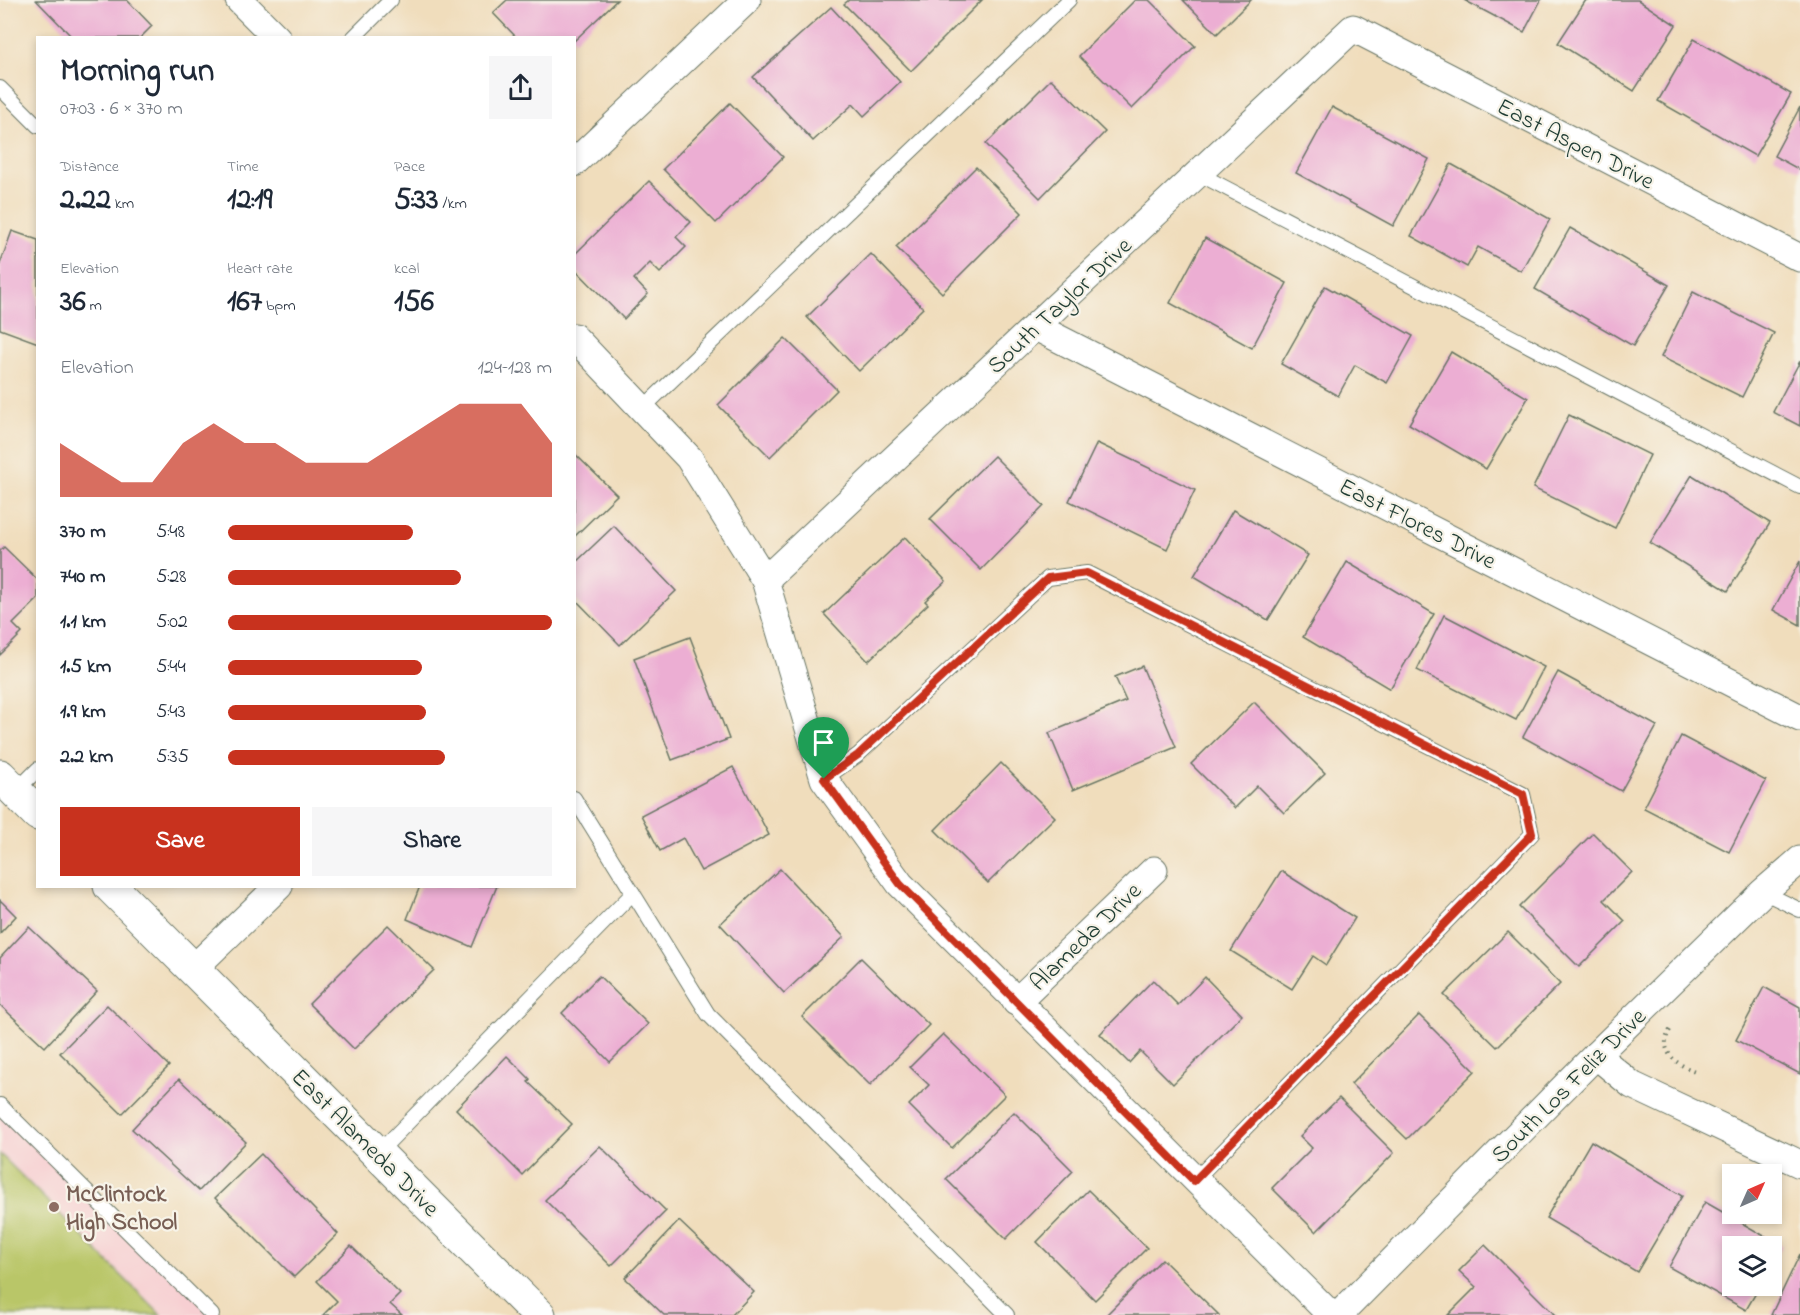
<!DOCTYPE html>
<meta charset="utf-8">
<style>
body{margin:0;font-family:"Indie Flower",sans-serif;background:#f6f6f7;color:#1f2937;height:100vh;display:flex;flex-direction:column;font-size:22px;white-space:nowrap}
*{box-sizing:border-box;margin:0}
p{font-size:20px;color:#747a83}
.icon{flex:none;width:33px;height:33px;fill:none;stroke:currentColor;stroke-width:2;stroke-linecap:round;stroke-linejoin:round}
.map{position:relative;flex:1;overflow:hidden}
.side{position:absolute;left:36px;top:36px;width:540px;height:852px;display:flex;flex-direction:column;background:#fff;border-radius:0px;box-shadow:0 3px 9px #0003}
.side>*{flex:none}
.needle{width:39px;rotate:45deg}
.fabs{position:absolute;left:1722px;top:1164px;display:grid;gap:12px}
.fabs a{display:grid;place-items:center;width:60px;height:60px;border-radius:0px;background:#fff;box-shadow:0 3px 9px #0003;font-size:30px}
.pin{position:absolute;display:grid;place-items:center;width:51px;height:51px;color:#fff;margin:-62px -26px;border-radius:50% 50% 50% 0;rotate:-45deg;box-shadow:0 0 6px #0007}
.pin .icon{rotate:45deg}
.round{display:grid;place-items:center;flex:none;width:63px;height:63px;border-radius:0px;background:#f6f6f7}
.headline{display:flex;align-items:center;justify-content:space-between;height:102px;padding:0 24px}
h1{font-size:33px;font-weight:800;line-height:45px}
.figures{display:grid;grid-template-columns:repeat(3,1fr);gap:9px;height:102px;padding:6px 24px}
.figures div{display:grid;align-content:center}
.figures b{font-size:30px;font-weight:800}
.figures small{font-size:16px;font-weight:400}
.figures p{font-size:16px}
.chart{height:168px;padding:12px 24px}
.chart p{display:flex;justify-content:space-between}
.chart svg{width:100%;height:108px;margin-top:6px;fill:#c8321e;opacity:.7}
.action{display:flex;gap:12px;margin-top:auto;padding:12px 24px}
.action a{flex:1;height:69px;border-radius:0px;background:#c8321e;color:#fff;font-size:24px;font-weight:800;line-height:69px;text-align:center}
.action a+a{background:#f6f6f7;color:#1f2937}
ul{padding:0 24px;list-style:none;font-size:20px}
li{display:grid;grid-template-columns:96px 72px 1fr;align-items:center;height:45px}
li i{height:15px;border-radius:8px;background:#c8321e}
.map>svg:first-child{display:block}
.built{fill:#f7cfd2}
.green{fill:#b9c668;stroke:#6c824e;stroke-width:1.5}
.building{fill:#ecaed3}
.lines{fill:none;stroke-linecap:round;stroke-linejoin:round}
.lane-casing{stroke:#687564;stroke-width:16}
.street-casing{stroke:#687564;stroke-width:29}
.secondary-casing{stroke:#687564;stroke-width:35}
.path{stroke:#687564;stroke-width:4;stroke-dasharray:1.5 4.5;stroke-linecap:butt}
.lane{stroke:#fff;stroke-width:14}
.street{stroke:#fff;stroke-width:27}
.secondary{stroke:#fff;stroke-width:33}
.route-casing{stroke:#fff;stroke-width:12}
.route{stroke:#c8321e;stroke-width:8}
.education-dot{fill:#8d6e63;stroke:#f7f3e8;stroke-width:2}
.labels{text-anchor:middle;stroke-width:4.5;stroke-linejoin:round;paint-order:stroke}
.street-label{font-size:24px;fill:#1f3d34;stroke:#f7f3e8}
.education-label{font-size:24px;font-weight:bold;fill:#785e54;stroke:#f7f3e8;text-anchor:start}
</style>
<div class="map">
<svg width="1800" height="1315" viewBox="0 0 1800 1315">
<rect width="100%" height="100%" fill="#f7f3e8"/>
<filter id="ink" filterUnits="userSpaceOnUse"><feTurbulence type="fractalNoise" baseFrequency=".0167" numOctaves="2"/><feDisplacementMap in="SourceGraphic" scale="12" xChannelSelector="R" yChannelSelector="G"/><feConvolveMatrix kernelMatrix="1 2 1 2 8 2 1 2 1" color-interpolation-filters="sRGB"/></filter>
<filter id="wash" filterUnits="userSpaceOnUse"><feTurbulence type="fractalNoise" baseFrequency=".008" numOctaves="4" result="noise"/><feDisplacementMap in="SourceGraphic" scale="24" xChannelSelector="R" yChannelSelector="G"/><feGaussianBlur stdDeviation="1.35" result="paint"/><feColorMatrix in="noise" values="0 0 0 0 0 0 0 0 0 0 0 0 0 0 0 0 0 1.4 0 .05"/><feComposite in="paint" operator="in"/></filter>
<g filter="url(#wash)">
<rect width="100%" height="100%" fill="#f0ddbc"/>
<path class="built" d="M0,1098L216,1315H0Z"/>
<path class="green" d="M0,1154L161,1315H0Z"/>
<g id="blocks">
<g class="building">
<path d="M36,0H127L152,26L140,38H73Z"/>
<path d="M507,0H617L574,41V38H517L493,13Z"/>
<path d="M849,0H982L911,71L844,4Z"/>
<path d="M1135,0H1149L1195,46L1132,109L1079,56Z"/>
<path d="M1183,0H1251L1217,34Z"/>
<path d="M1464,0H1541L1524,32Z"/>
<path d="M1586,0H1638L1676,25L1634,91L1558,43Z"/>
<path d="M831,7L900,82L864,116L853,104L813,141L753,77Z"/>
<path d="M1694,39L1791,94L1755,156L1658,101Z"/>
<path d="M1051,79L1105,132L1040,198L986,144Z"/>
<path d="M730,103L783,157L716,223L663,169Z"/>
<path d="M1332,107L1429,159L1393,226L1296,173Z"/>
<path d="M1800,107V170L1774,156Z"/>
<path d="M1451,164L1550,219L1521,271L1478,247L1467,267L1411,236Z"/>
<path d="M976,167L1022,213L942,293L896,247Z"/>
<path d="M649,181L691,222L676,237L686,247L660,273L650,263L634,279L648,294L624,319L574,268V255Z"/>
<path d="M1570,228L1669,285L1633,346L1535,289Z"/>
<path d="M12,231L38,240V343L0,329V264Z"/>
<path d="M1205,238L1287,283L1252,348L1170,303Z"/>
<path d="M871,254L923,308L859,371L807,317Z"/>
<path d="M1325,286L1413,336L1387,383L1355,365L1338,396L1281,364Z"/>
<path d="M1693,292L1774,333L1742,397L1661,357Z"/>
<path d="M785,338L837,390L770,457L718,405Z"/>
<path d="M1451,352L1528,398L1486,469L1409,424Z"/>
<path d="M1800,361V426L1773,412Z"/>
<path d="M1569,415L1650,455L1615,528L1533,488Z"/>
<path d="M1097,443L1195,490L1167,549L1069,501Z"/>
<path d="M574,453L617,495L574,537Z"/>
<path d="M994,456L1044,506L981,570L930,519Z"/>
<path d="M1692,475L1770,523L1728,591L1650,543Z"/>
<path d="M1233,510L1308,555L1268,620L1194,576Z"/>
<path d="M614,526L676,591L620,645L574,598V564Z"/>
<path d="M905,537L946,581L925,601L928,604L868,661L824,614Z"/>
<path d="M4,547L38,580V599L13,624L22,633L0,655V551Z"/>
<path d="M1800,561V625L1773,610Z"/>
<path d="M1347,562L1434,614L1390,689L1303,637Z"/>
<path d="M1444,615L1544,667L1516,720L1417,670Z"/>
<path d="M690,637L729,739L672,760L634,658Z"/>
<path d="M1142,666L1176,747L1073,790L1049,733L1126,701L1115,677Z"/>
<path d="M1558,672L1657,726L1621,791L1523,737Z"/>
<path d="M1254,702L1325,773L1284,813L1257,786L1235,808L1191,764Z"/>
<path d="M1681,736L1766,781L1729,852L1644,808Z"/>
<path d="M1001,763L1055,817L988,883L935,830Z"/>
<path d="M733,767L769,835L701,871L683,838L660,851L641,815Z"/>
<path d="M1593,833L1632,872L1604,900L1625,921L1579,967L1519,907Z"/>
<path d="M780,869L844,937L784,993L720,924Z"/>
<path d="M1281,871L1355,918L1326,965L1313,956L1292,989L1231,951Z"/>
<path d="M420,886H497L472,947L407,919Z"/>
<path d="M0,900L16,916L0,933Z"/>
<path d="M388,925L434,970L354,1049L309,1004Z"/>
<path d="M29,927L97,991L45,1047L0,1005V958Z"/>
<path d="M1508,932L1560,984L1497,1047L1444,995Z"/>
<path d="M861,958L929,1025L870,1085L802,1017Z"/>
<path d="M599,976L648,1024L610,1062L562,1013Z"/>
<path d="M1205,977L1242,1015L1173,1084L1140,1051L1129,1063L1100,1034L1153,980L1178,1005Z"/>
<path d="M1764,987L1800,1007V1074L1736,1040Z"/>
<path d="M107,1005L169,1066L122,1114L60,1053Z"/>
<path d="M1419,1015L1475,1071L1407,1139L1351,1084Z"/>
<path d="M943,1034L1005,1095L952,1148L909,1105L929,1085L910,1067Z"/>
<path d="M507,1056L530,1079L528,1082L572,1124L522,1175L456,1109Z"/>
<path d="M179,1079L246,1142L199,1191L132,1129Z"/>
<path d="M1339,1098L1394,1153L1316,1232L1272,1188L1312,1148L1300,1136Z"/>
<path d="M1014,1112L1073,1171L1006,1239L946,1179Z"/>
<path d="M1591,1141L1682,1196L1637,1272L1546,1218Z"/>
<path d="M600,1146L666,1211L611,1266L545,1200Z"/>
<path d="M261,1154L338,1234L294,1277L215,1198Z"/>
<path d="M1088,1190L1147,1248L1095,1300L1037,1242Z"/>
<path d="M1705,1202L1782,1246L1772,1264V1246H1732V1286H1760L1746,1310L1669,1267Z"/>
<path d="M679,1221L754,1292L732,1315H664L625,1278Z"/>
<path d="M1485,1245L1555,1315H1448L1476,1287L1459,1271Z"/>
<path d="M351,1246L400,1294L390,1304L402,1315H323L337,1301L317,1281Z"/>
<path d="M1800,1254V1315H1771Z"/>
<path d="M1162,1259L1219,1315H1106Z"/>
</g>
</g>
</g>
<g filter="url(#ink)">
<use href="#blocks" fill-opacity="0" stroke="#687564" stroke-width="1.5"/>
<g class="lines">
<defs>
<g id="lane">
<path d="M353,38L391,0"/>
<path d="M0,88L38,126"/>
<path d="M1199,174L1800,487"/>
<path d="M642,409L1069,0"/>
<path d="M824,779L858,755L1048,578L1087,573L1523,794L1532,834L1194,1181"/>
<path d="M16,791L38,769"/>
<path d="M574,798L708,1014L1007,1315"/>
<path d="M1763,892L1800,910"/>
<path d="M0,1105L212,1315"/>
<path d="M377,1154L633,893"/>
</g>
<g id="street">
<path d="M239,0L277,38"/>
<path d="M574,163L747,0"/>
<path d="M1036,327L1800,718"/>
<path d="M574,337L689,458L765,580L824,779L900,884L1331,1315"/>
<path d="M765,580L1353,28L1800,258"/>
<path d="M193,969L279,886"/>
<path d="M1016,1002L1154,870"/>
<path d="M1596,1055L1632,1085L1800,1164"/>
<path d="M1339,1315L1596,1055L1763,892L1800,860"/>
</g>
<g id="secondary">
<path d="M0,776L38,814"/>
<path d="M110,886L539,1315"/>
</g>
</defs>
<use href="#lane" class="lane-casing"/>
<use href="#street" class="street-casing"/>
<use href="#secondary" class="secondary-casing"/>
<path class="path" d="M1670,1030C1657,1051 1677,1065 1695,1071"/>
<use href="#lane" class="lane"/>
<use href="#street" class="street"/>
<use href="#secondary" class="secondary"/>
</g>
</g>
<g class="lines" filter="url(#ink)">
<defs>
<path id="route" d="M1087,573L1523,794L1532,834L1194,1181L900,884L824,779L858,755L1048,578Z"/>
</defs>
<use href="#route" class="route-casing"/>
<use href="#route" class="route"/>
</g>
<circle class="education-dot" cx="54" cy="1207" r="6"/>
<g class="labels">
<g class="street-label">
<text transform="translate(1576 143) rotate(27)" y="8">East Aspen Drive</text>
<text transform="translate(1059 305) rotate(-43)" y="8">South Taylor Drive</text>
<text transform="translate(1418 523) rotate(27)" y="8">East Flores Drive</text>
<text transform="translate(1085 936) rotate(-44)" y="8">Alameda Drive</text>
<text transform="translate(1568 1085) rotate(-45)" y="8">South Los Feliz Drive</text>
<text transform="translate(366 1142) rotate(45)" y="8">East Alameda Drive</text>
</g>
<g class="education-label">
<text x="66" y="1201">McClintock<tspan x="66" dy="28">High School</tspan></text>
</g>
</g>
</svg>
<div class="fabs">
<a><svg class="needle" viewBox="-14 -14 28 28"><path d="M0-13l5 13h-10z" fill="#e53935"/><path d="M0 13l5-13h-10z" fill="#747a83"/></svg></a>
<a><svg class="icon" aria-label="layers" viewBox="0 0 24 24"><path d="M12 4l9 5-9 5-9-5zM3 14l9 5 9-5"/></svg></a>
</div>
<div class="pin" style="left:824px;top:779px;background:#1e9e55"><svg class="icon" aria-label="arrive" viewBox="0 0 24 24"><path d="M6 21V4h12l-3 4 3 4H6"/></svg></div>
<section class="side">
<div class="headline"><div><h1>Morning run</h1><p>07:03 · 6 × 370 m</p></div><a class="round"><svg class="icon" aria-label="share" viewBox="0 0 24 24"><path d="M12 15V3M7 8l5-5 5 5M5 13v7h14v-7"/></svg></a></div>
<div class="figures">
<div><p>Distance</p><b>2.22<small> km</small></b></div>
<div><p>Time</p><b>12:19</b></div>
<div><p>Pace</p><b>5:33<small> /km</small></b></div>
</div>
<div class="figures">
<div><p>Elevation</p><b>36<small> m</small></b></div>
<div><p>Heart rate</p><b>167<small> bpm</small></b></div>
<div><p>kcal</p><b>156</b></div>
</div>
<div class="chart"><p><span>Elevation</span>124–128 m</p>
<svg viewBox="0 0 160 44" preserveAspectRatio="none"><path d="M0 44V22L10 30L20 38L30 38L40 22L50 14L60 22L70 22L80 30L90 30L100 30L110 22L120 14L130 6L140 6L150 6L160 22V44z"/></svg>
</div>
<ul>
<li><b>370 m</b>5:48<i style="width:57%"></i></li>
<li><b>740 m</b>5:28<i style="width:72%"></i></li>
<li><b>1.1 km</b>5:02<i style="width:100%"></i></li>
<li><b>1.5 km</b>5:44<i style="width:60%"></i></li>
<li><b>1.9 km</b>5:43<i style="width:61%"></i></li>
<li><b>2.2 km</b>5:35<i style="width:67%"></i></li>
</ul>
<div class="action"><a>Save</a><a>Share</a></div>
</section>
</div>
